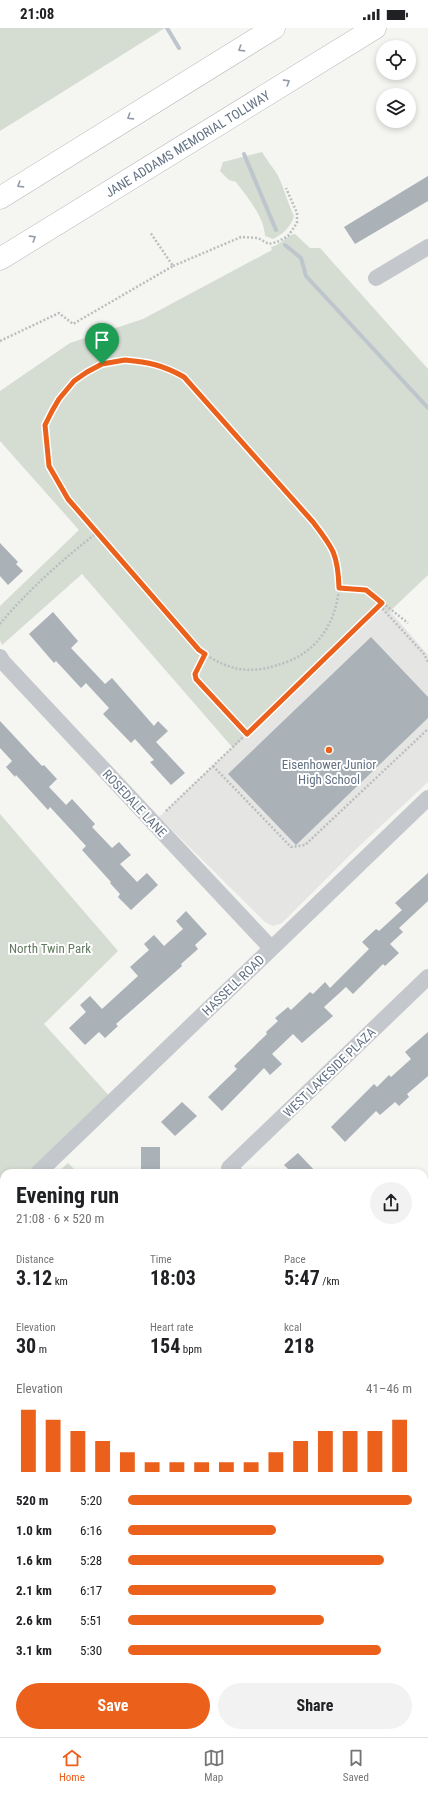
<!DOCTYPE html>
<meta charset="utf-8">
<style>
body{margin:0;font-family:"Roboto Condensed",sans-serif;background:#f2f2f2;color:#202124;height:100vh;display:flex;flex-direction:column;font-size:15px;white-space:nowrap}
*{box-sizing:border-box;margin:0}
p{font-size:13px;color:#757577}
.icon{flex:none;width:22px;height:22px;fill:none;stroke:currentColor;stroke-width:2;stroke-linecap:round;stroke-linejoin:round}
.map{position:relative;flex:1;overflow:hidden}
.drawer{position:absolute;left:0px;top:1141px;width:428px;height:568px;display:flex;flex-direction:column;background:#fff;border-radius:12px 12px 0 0;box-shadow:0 2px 6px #0003}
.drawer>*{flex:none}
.tools{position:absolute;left:376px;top:12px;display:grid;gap:8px}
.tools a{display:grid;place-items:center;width:40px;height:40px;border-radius:50%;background:#fff;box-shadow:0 2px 6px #0003;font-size:20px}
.pin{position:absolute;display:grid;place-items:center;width:34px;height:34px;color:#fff;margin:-41px -17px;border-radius:50% 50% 50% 0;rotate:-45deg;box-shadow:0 0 4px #0007}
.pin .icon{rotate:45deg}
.round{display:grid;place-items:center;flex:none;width:42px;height:42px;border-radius:21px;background:#f2f2f2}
.head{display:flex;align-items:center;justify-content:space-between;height:68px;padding:0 16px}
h1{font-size:22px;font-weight:700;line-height:30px}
.figures{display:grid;grid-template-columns:repeat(3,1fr);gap:6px;height:68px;padding:4px 16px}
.figures div{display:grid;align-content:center}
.figures b{font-size:20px;font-weight:700}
.figures small{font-size:11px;font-weight:400}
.figures p{font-size:11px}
.chart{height:112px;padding:8px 16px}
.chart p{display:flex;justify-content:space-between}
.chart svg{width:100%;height:72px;margin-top:4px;stroke:#eb601a;stroke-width:6}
.button{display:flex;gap:8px;margin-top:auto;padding:8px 16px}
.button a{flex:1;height:46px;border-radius:24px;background:#eb601a;color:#fff;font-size:16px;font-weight:700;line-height:46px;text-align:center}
.button a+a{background:#f2f2f2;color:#202124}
ul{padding:0 16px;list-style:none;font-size:13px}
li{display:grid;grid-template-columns:64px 48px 1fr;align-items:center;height:30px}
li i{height:10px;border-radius:5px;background:#eb601a}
.status{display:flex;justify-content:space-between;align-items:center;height:28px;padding:0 20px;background:#fff;direction:ltr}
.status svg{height:11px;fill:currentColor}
.tab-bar{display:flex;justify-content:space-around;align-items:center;height:56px;border-top:1px solid #e0e0e0;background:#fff;font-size:11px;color:#757577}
.tab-bar a{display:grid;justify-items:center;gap:2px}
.tab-bar .active{color:#eb601a}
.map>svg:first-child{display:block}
.built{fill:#e5e6e4}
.green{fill:#d5dcd2}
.water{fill:#bdc6cd}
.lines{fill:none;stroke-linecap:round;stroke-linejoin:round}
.stream{stroke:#bdc6cd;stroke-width:4}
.building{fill:#aab1b7}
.highway-casing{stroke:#b4b7bb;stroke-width:23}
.path{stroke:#bbbec0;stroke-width:2.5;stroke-dasharray:2 2;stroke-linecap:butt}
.minor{stroke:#c4c7cb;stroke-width:16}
.highway{stroke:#fff;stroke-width:22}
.oneway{stroke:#919ca8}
.route-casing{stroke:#fff;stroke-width:8}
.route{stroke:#eb601a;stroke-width:5}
.poi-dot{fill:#eb601a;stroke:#fff;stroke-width:1.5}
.labels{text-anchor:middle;stroke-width:4;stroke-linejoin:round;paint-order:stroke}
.street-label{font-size:13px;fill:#627183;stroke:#fff}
.poi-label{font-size:13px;fill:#627183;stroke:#fff}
.park-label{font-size:13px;fill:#647a61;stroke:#fff}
</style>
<div class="status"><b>21:08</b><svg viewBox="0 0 49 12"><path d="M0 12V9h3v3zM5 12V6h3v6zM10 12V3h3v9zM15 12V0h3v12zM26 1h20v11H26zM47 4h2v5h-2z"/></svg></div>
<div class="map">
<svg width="428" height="1709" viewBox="0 0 428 1709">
<rect width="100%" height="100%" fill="#f5f5f1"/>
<path class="built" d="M380,578L388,585L390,583L428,627V754L353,824L282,895L273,898L265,894L159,789Z"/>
<g class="green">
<path d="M0,0H165L0,103Z"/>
<path d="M262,124C266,131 272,138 277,146C284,159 287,174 294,188C291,199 283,206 273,211L265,208C264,188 247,169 236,154L229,152L220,143L223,134Z"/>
<path d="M295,206L310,220H320L428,341V547L388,585L380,578L233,720L82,546L2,617L0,612V578L79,502L0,413V363L70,315L143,291L272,222L271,219C281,217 286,207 295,206Z"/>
<path d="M0,786L118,923L44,996L113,1072L38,1145H4V1155L0,1151Z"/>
<path d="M68,1135L78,1145H57Z"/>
<path d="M4,1196V1511L0,1506V1200Z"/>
<path d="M162,1705H239L233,1709H165Z"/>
</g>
<path class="water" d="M4,1310V1406L0,1391V1322Z"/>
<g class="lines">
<g class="stream">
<path d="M167,0L179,20"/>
<path d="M244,126L276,202"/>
<path d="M285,217L301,230L306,248L428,380"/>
</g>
</g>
<g class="building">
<path d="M428,148V173L355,216L344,199Z"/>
<path d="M0,515L18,534L16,536L23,543L8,557L0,548Z"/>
<path d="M53,584L78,613L71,620L105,656L112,650L154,698L158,693L168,703L156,714L185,745L171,757L150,734L154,732L135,711L131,715L103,686L109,680L86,655L81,660L56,633L54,635L29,606Z"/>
<path d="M371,609L428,669V690L296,817L228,746Z"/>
<path d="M0,693L42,738L44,737L57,751L49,759L66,777L72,771L95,796L92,799L112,820L119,814L131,827L120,836L137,854L147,845L158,857L131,882L118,869L120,866L110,855L111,854L82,822L86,818L50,779L48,782L16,747L15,749L6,739L12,733L0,720Z"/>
<path d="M428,845V873L399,900L403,904L390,916L399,925L385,938L383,936L353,966L346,959L324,979L333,988L302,1015L293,1006L272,1026L282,1036L270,1047L264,1040L222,1083L208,1069L237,1041L234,1038L267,1006L266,1004L278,993L275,990L288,979L291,982L310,964L313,966L325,954L330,960L369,921L362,914L376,901L379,903L402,882L395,875Z"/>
<path d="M186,883L207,906L195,917L198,921L181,936L182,938L116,996L118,998L105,1010L99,1004L85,1017L69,1000L86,984L80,977L90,968L102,981L138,948L130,939L149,922L144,916L154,907L164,918L183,901L176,893Z"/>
<path d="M428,1004V1048L407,1066L409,1069L399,1078L395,1074L380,1087L376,1083L345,1114L331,1099L374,1056L377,1059L389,1047L391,1049L411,1031L405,1024Z"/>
<path d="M182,1074L197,1088L175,1108L161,1094Z"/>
<rect x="141" y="1119" width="19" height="26"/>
<path d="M298,1125L317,1145H292L284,1137Z"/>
</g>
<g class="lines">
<defs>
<g id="highway">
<path d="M0,170L274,0"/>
<path id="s1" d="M0,231L375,0"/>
</g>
</defs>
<use href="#highway" class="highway-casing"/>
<g class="path">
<path d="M173,238L241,209L258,210L269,216L277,214L288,208L297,195V185L286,160"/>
<path d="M0,313L59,285L73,296L173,238L150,204"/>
<path d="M125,332C148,334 163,337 184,349C218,387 252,426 287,464C302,482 327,505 336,526C338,532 338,541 339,547C341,583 324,619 289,633C253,647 231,645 199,622C169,588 139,553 109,519C88,495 62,470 50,439C46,431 44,406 45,397C47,387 55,376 62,368C81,344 95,338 125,332Z"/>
<path d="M339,559L366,562L408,595"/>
<path d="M0,596C25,565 65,529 97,505"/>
<path d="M205,626L195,646L196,651L247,706"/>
<path d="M213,738L291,819L305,817L428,701"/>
<path d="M166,783L380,578L424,626L428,634"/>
</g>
<g class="minor">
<path d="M376,250L428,219"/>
<path d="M0,629L3,634L271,920"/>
<path d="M38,1145L428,770"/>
<path d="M235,1145L229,1140L428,949"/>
<path d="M0,1182L4,1178"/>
<path d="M424,1282L428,1284"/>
<path d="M424,1439L428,1430"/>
<path d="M424,1564L428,1565"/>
<path d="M390,1709V1705"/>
</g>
<use href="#highway" class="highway"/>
</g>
<defs><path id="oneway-chevron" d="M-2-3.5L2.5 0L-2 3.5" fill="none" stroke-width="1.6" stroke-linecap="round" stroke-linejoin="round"/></defs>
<g class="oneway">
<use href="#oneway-chevron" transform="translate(241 21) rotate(148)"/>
<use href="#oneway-chevron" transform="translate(287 54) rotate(-32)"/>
<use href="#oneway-chevron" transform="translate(130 89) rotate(148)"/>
<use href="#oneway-chevron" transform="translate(20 157) rotate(148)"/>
<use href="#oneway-chevron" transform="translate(33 210) rotate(-32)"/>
</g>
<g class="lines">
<defs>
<path id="route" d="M125,332C148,334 163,337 184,349L313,494C333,520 338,526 339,560L366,562L382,575L247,706L196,651L195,646L205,626L199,622L68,471L49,438L45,397L52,383L59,371L74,353L87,344L102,336Z"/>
</defs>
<use href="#route" class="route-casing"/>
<use href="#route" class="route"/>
</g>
<circle class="poi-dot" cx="329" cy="722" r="4"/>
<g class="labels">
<g class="street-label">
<text dy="5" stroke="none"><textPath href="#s1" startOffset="220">JANE ADDAMS MEMORIAL TOLLWAY</textPath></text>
<text transform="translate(135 775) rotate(47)" y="5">ROSEDALE LANE</text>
<text transform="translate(233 957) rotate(-44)" y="5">HASSELL ROAD</text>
<text transform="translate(329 1044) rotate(-44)" y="5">WEST LAKESIDE PLAZA</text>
</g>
<g class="poi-label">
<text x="329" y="741">Eisenhower Junior<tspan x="329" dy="15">High School</tspan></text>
</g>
<g class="park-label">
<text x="50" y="925">North Twin Park</text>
</g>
</g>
</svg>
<div class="tools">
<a><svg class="icon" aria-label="locate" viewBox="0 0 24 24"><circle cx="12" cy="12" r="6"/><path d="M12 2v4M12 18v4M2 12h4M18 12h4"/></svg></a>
<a><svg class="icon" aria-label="layers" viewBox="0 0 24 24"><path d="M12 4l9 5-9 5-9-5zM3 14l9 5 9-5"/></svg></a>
</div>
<div class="pin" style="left:102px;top:336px;background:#1e9e55"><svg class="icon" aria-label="arrive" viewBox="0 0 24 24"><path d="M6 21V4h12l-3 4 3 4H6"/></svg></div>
<section class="drawer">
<div class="head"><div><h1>Evening run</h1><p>21:08 · 6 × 520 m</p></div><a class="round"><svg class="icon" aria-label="share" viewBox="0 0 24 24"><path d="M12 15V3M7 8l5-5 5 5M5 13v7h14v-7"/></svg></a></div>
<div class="figures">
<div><p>Distance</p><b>3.12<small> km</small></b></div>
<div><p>Time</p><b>18:03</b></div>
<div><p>Pace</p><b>5:47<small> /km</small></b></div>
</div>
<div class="figures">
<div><p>Elevation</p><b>30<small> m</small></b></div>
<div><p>Heart rate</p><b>154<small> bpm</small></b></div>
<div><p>kcal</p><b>218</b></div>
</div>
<div class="chart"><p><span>Elevation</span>41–46 m</p>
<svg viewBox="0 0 160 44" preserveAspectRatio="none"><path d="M5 44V6M15 44V12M25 44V19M35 44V25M45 44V32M55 44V38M65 44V38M75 44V38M85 44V38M95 44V38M105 44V32M115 44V25M125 44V19M135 44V19M145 44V19M155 44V12"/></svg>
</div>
<ul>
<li><b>520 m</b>5:20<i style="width:100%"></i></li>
<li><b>1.0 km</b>6:16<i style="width:52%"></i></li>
<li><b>1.6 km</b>5:28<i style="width:90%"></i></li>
<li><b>2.1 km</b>6:17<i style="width:52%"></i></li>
<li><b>2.6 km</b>5:51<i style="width:69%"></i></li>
<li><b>3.1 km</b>5:30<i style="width:89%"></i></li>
</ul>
<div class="button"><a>Save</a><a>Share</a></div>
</section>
</div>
<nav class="tab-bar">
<a class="active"><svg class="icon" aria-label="home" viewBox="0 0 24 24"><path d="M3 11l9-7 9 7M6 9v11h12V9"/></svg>Home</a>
<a><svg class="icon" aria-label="map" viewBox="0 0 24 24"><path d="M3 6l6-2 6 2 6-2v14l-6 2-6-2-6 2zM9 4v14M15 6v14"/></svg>Map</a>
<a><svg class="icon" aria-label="saved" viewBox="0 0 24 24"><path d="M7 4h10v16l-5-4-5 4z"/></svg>Saved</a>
</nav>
